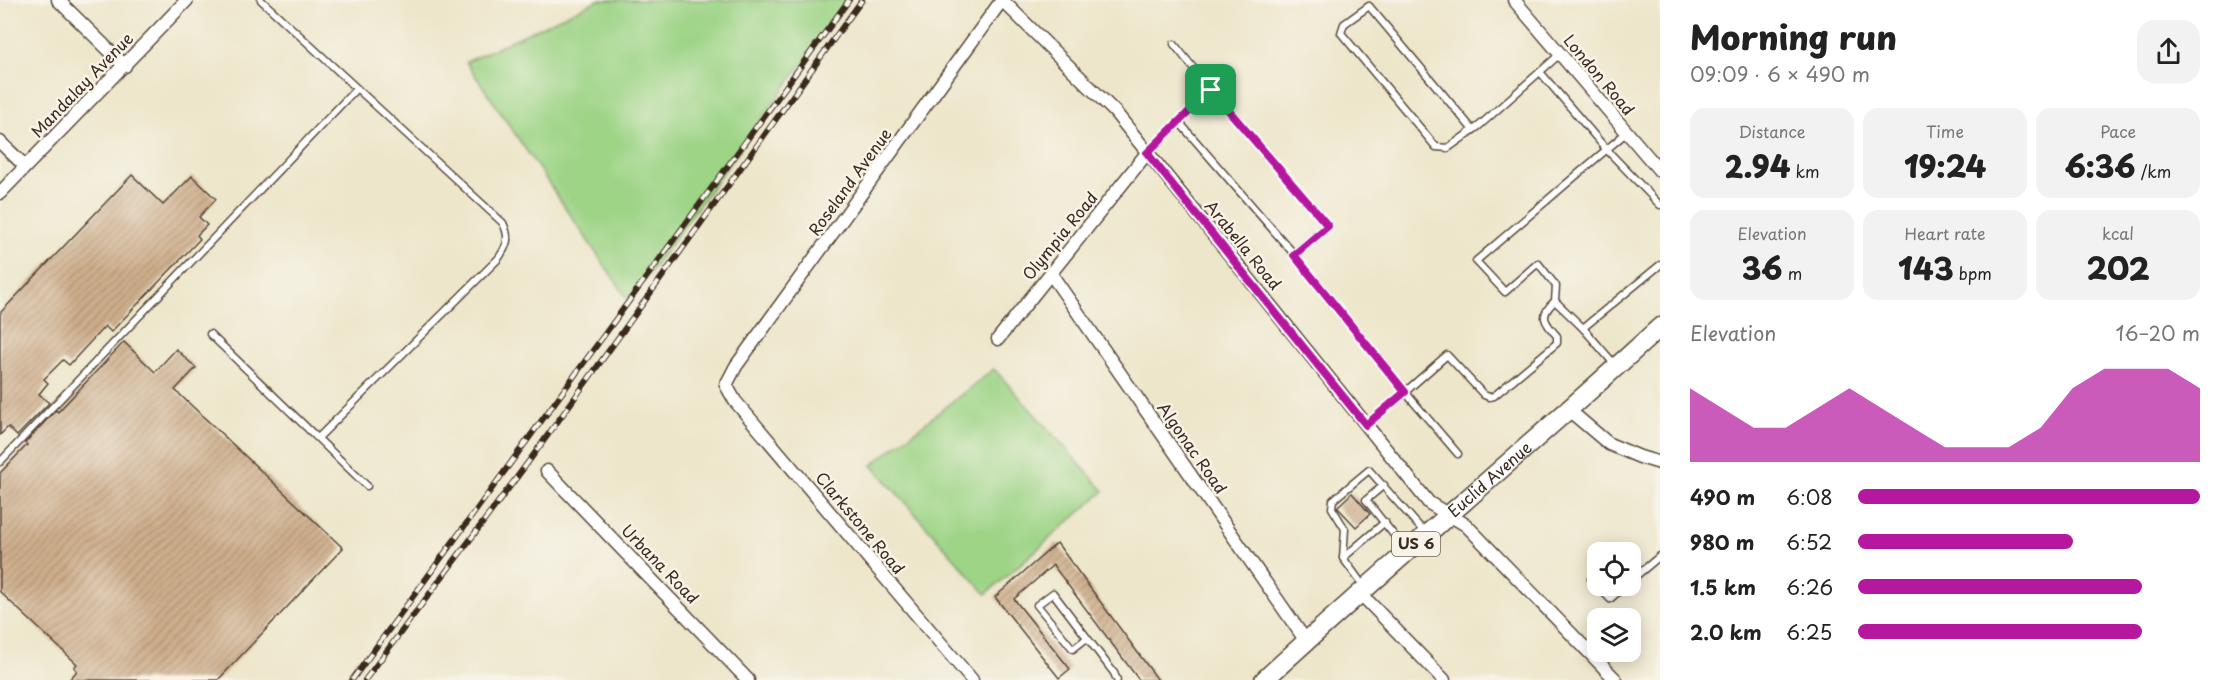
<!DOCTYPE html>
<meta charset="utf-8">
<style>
body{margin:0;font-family:"Playpen Sans",sans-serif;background:#f2f2f2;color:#222;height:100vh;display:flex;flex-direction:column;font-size:22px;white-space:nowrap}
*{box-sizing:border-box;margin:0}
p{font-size:20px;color:#767676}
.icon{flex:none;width:33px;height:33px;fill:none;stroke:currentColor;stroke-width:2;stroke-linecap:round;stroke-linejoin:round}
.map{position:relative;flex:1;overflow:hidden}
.sheet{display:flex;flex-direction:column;background:#fff;width:570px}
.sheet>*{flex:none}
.fabs{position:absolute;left:1587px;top:542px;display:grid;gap:12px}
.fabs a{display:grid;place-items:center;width:54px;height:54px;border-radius:12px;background:#fff;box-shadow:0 3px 15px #0003;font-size:30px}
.pin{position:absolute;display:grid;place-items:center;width:51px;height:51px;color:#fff;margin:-26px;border-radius:12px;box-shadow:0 3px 9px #0006}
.round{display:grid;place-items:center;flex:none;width:63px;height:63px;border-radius:18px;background:#f2f2f2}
.headline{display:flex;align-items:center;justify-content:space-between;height:102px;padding:0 30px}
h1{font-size:33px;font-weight:800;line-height:45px}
.stats{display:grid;grid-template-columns:repeat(3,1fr);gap:9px;height:102px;padding:6px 30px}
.stats div{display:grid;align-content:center;border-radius:15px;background:#f2f2f2;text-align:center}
.stats b{font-size:30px;font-weight:800}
.stats small{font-size:16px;font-weight:400}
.stats p{font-size:16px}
.chart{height:168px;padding:12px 30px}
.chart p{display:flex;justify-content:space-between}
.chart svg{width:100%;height:108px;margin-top:6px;fill:#b5179e;opacity:.7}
ul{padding:0 30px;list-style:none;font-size:20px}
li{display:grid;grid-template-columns:96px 72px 1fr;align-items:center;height:45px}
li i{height:15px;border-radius:8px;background:#b5179e}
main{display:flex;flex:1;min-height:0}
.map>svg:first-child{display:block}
.grass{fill:#9dd486;stroke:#6c7f52;stroke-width:1.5}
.building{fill:url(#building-hatch)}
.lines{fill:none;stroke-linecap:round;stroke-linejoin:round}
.service-casing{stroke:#564638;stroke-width:9}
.minor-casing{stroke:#564638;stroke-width:15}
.primary-casing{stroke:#564638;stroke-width:21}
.service{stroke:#fff;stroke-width:6}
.minor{stroke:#fff;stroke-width:12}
.primary{stroke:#fff;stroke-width:18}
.rail-casing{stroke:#3b2a1e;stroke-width:6}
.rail{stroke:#f7f3e8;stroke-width:4;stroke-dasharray:11;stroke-linecap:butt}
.route-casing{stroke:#fff;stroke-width:12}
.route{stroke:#b5179e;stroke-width:8}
.labels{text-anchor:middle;stroke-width:5;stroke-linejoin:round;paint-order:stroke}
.shield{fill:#f7f3e8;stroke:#73665b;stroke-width:1.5}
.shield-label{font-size:15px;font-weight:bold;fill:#3b2a1e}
.street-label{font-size:16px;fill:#3b2a1e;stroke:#f7f3e8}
</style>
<main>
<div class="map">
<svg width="1660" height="680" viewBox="0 0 1660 680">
<defs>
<pattern id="building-hatch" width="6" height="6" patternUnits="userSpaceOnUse" patternTransform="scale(1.5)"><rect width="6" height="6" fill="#cfaf8c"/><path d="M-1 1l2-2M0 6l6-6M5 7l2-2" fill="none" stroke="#a98f72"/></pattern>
</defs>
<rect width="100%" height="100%" fill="#f7f3e8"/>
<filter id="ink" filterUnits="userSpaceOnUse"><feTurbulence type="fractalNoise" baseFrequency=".0167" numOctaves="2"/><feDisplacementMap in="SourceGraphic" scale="12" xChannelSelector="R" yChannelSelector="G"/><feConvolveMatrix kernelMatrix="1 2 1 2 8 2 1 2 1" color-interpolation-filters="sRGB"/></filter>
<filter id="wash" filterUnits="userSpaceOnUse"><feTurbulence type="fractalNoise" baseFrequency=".008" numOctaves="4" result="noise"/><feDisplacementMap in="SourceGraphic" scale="24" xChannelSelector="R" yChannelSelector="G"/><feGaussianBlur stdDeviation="1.35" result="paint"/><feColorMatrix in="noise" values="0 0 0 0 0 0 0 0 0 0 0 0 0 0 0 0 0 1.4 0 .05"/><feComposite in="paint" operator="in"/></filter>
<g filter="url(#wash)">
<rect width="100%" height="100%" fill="#ede6ca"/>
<g class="grass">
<path d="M598,0H849L629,301L466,62Z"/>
<path d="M994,369L1104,491L986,594L872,465Z"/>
</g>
<g id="blocks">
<g class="building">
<path d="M132,175L163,205L192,176L216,199L199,217L207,225L197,235L200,239L111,332L105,326L69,365L63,360L44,379L48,383L39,394L49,403L17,436L8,427L0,435V313Z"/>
<path d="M124,342L155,372L176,349L196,368L175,390L343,548L218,680H69L77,671L74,667L77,664L0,592V473L27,445L25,443L56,410L58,412Z"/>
<path d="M1352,493L1370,514L1356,527L1337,507Z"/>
<path d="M1057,543L1158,680H1139L1053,565L1014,599L1070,669L1059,678L995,597Z"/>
</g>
</g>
</g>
<g filter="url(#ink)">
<use href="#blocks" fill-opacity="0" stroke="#564638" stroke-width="1.5"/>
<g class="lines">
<defs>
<g id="service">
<path d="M261,0L503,223C510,238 508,245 498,259L318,438"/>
<path d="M1174,44L1211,90L1179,122"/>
<path d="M1540,72L1607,150L1660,205"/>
<path d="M1211,90L1328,226L1294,254"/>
<path d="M1473,130L1369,6L1344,24L1341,33L1436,147L1448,148L1479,126L1560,54"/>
<path d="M1147,153L1179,122L1294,254L1405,392L1367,425"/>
<path d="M1583,328L1660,265"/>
<path d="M210,334L367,486"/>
<path d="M1616,366L1583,328L1555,301L1556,286L1538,263L1505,292L1476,261L1627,132"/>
<path d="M1458,454L1405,392L1447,355L1484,395L1489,397L1494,396L1557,343V336C1544,322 1539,315 1555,301"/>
<path d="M0,462L356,89"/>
<path d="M1384,485L1366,500L1405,549"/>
<path d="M1343,558L1385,522"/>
<path d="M1591,579L1610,599L1626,585"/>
<path d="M1630,581L1660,556"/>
<path d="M1365,588L1343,558L1345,529L1332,508L1333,500L1369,470L1425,533"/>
<path d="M1087,638L1073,649L1037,605L1053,593L1114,673L1117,680"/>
</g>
<g id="minor">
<path d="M58,0L125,66"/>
<path d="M1002,0L1115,112L1429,503L1466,525L1616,680"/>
<path d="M1514,0L1660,171"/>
<path d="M0,142L25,166"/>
<path d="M0,193L187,0"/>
<path d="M1051,274L1306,641"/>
<path d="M998,339L1147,153"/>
<path d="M1570,411L1609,444L1640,457L1660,463"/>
<path d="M547,471L748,680"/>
<path d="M1360,593L1444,680"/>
<path d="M972,680L735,401L726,385L736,366L1002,0"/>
</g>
<g id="primary">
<path id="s1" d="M1264,680C1394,560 1530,447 1660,327"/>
</g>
</defs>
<use href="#service" class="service-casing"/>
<use href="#minor" class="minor-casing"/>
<use href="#primary" class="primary-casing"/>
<use href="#service" class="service"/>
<use href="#minor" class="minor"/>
<use href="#primary" class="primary"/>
<defs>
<g id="rail">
<path d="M352,680L849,0"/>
<path d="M365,680L532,457L862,0"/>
</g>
</defs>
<use href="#rail" class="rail-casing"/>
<use href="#rail" class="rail"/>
</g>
</g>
<g class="lines" filter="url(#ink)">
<defs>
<path id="route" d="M1211,90L1328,226L1294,255L1405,392L1366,425L1147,153Z"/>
</defs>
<use href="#route" class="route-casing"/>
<use href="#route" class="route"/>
</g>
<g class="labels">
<rect class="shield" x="1392" y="532" width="48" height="24" rx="4.5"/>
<g class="shield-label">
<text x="1416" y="549">US 6</text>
</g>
<g class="street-label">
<text transform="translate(1599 75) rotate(50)" y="6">London Road</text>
<text transform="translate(82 85) rotate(-46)" y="6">Mandalay Avenue</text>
<text transform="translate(850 182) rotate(-54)" y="6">Roseland Avenue</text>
<text transform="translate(1060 236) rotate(-51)" y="6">Olympia Road</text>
<text transform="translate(1243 245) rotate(51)" y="6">Arabella Road</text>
<text transform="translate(1192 448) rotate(55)" y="6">Algonac Road</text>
<text dy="6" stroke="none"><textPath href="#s1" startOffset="302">Euclid Avenue</textPath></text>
<text transform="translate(860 523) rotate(50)" y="6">Clarkstone Road</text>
<text transform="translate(660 564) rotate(46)" y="6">Urbana Road</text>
</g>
</g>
</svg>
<div class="fabs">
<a><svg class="icon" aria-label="locate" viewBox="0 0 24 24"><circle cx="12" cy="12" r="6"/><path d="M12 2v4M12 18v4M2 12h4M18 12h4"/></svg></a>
<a><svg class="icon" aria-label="layers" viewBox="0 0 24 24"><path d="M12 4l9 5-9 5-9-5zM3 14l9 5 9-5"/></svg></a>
</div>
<div class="pin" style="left:1211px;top:90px;background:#1e9e55"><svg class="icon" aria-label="arrive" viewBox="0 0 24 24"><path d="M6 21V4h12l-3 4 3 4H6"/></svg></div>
</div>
<section class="sheet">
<div class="headline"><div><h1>Morning run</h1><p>09:09 · 6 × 490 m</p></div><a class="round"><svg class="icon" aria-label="share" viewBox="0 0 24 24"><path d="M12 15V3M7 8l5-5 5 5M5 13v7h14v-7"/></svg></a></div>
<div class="stats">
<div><p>Distance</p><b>2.94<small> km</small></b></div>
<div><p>Time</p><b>19:24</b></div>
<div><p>Pace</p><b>6:36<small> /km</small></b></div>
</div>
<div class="stats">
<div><p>Elevation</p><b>36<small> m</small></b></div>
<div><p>Heart rate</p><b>143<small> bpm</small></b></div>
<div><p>kcal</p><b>202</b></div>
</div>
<div class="chart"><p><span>Elevation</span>16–20 m</p>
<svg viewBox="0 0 160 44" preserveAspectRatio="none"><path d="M0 44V14L10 22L20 30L30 30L40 22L50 14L60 22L70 30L80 38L90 38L100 38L110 30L120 14L130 6L140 6L150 6L160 14V44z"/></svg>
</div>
<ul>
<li><b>490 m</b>6:08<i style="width:100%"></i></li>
<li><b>980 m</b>6:52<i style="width:63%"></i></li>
<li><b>1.5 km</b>6:26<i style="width:83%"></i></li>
<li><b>2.0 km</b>6:25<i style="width:83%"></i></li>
</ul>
</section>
</main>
